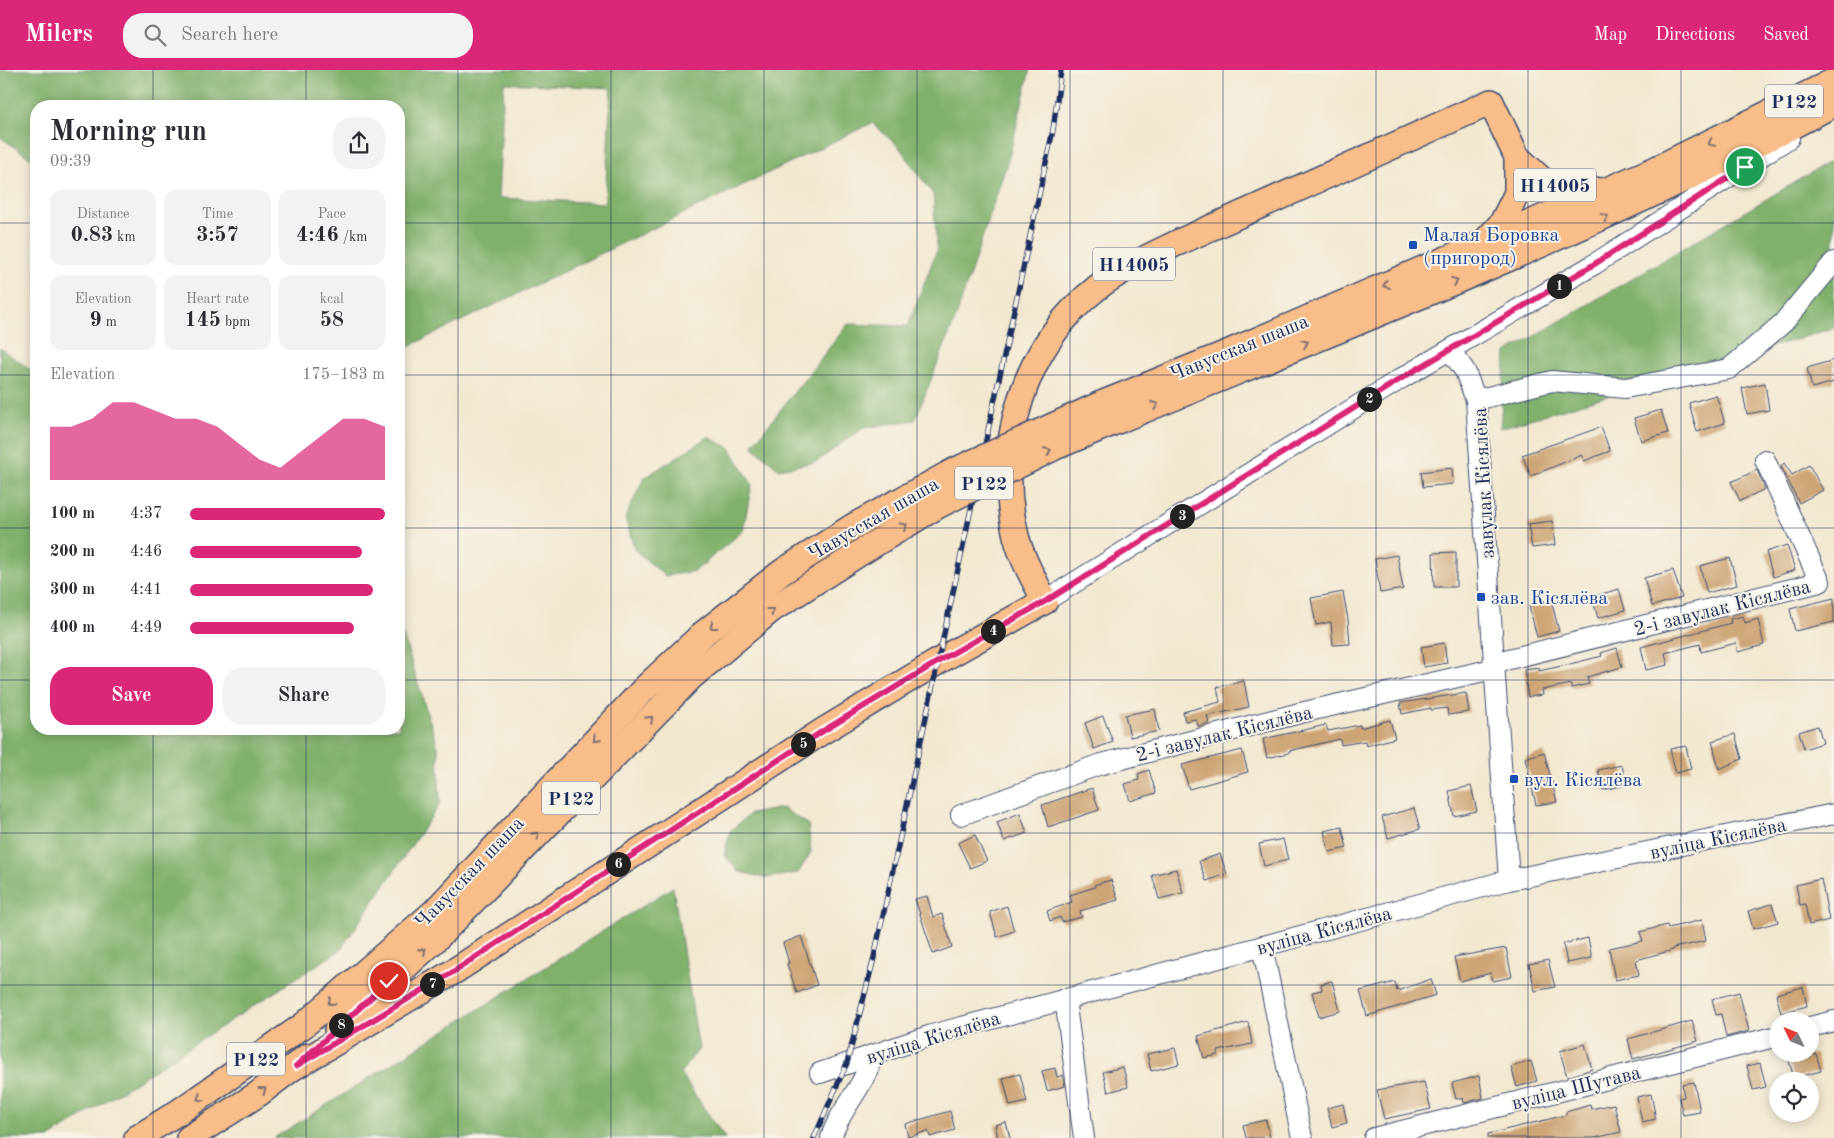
<!DOCTYPE html>
<meta charset="utf-8">
<style>
body{margin:0;font-family:"Old Standard TT",serif;background:#f2f2f3;color:#2b2b33;height:100vh;display:flex;flex-direction:column;font-size:19px;white-space:nowrap}
*{box-sizing:border-box;margin:0}
p{font-size:16px;color:#7c7c81}
.icon{flex:none;width:28px;height:28px;fill:none;stroke:currentColor;stroke-width:2;stroke-linecap:round;stroke-linejoin:round}
.map{position:relative;flex:1;overflow:hidden}
.panel{position:absolute;left:30px;top:30px;width:375px;height:635px;display:flex;flex-direction:column;background:#fff;border-radius:20px;box-shadow:0 2px 12px #0003}
.panel>*{flex:none}
.needle{width:32px;rotate:313deg}
.fabs{position:absolute;left:1769px;top:942px;display:grid;gap:10px}
.fabs a{display:grid;place-items:center;width:50px;height:50px;border-radius:50%;background:#fff;box-shadow:0 2px 12px #0003;font-size:25px}
.pin{position:absolute;display:grid;place-items:center;width:42px;height:42px;color:#fff;margin:-21px;border:2px solid #fff;border-radius:50%;box-shadow:0 1px 5px #0007}
.km{position:absolute;width:25px;height:25px;margin:-12px;border-radius:50%;background:#222;color:#fff;font-size:14px;line-height:25px;text-align:center}
.round{display:grid;place-items:center;flex:none;width:52px;height:52px;border-radius:20px;background:#f2f2f3}
.overview{display:flex;align-items:center;justify-content:space-between;height:85px;padding:0 20px}
h1{font-size:28px;font-weight:800;line-height:38px}
.metrics{display:grid;grid-template-columns:repeat(3,1fr);gap:8px;height:85px;padding:5px 20px}
.metrics div{display:grid;align-content:center;border-radius:12px;background:#f2f2f3;text-align:center}
.metrics b{font-size:21px;font-weight:800}
.metrics small{font-size:14px;font-weight:400}
.metrics p{font-size:14px}
.chart{height:140px;padding:10px 20px}
.chart p{display:flex;justify-content:space-between}
.chart svg{width:100%;height:90px;margin-top:5px;fill:#db2777;opacity:.7}
.primary-button{display:flex;gap:10px;margin-top:auto;padding:10px 20px}
.primary-button a{flex:1;height:58px;border-radius:20px;background:#db2777;color:#fff;font-size:20px;font-weight:800;line-height:58px;text-align:center}
.primary-button a+a{background:#f2f2f3;color:#2b2b33}
ul{padding:0 20px;list-style:none;font-size:16px}
li{display:grid;grid-template-columns:80px 60px 1fr;align-items:center;height:38px}
li i{height:12px;border-radius:6px;background:#db2777}
header{display:flex;align-items:center;gap:30px;box-sizing:border-box;height:70px;padding:0 25px;background:#db2777;color:#fff}
header strong{font-size:24px}
nav{display:flex;gap:28px;margin-inline-start:auto;font-size:18px}
.search{width:350px;height:45px;background:#f2f2f3;display:flex;align-items:center;gap:12px;box-sizing:border-box;padding:0 18px;border-radius:20px;color:#7c7c81;font-size:19px}
.map>svg:first-child{display:block}
.forest{fill:#80b16b;stroke:#4e7064;fill-rule:evenodd}
.building{fill:#cda474}
.lines{fill:none;stroke-linecap:round;stroke-linejoin:round}
.minor-casing{stroke:#3b4b6f;stroke-width:22}
.major-casing{stroke:#3b4b6f;stroke-width:28}
.minor{stroke:#fff;stroke-width:20}
.major{stroke:#f8bd89;stroke-width:25}
.rail-casing{stroke:#1b2f5e;stroke-width:5.5}
.rail{stroke:#f7f3e8;stroke-width:4;stroke-dasharray:11;stroke-linecap:butt}
.major-bridge-casing{stroke:#3b4b6f;stroke-width:28;stroke-linecap:butt}
.major-bridge{stroke:#f8bd89;stroke-width:25}
.oneway{stroke:#7e6f71}
.route-casing{stroke:#fff;stroke-width:10}
.route{stroke:#db2777;stroke-width:6}
.grid{fill:none;stroke:#1b2f5e;stroke-width:1;stroke-opacity:0.55}
.transit-dot{fill:#1a4fb4;stroke:#f7f3e8;stroke-width:2}
.labels{text-anchor:middle;stroke-width:4;stroke-linejoin:round;paint-order:stroke}
.shield{fill:#f7f3e8;stroke:#5d6a87;stroke-width:1}
.shield-label{font-size:19px;font-weight:bold;fill:#1b2f5e}
.transit-label{font-size:20px;fill:#164399;stroke:#f7f3e8;text-anchor:start}
.street-label{font-size:20px;fill:#1b2f5e;stroke:#f7f3e8}
</style>
<header>
<strong>Milers</strong>
<div class="search"><svg class="icon" aria-label="search" viewBox="0 0 24 24"><circle cx="10" cy="10" r="6"/><path d="M15 15l6 6"/></svg>Search here</div>
<nav><a>Map</a><a>Directions</a><a>Saved</a></nav>
</header>
<div class="map">
<svg width="1834" height="1068" viewBox="0 0 1834 1068">
<rect width="100%" height="100%" fill="#f7f3e8"/>
<filter id="ink" filterUnits="userSpaceOnUse"><feTurbulence type="fractalNoise" baseFrequency=".02" numOctaves="2"/><feDisplacementMap in="SourceGraphic" scale="10" xChannelSelector="R" yChannelSelector="G"/><feConvolveMatrix kernelMatrix="1 2 1 2 8 2 1 2 1" color-interpolation-filters="sRGB"/></filter>
<filter id="wash" filterUnits="userSpaceOnUse"><feTurbulence type="fractalNoise" baseFrequency=".0096" numOctaves="4" result="noise"/><feDisplacementMap in="SourceGraphic" scale="20" xChannelSelector="R" yChannelSelector="G"/><feGaussianBlur stdDeviation="1.12" result="paint"/><feColorMatrix in="noise" values="0 0 0 0 0 0 0 0 0 0 0 0 0 0 0 0 0 1.4 0 .05"/><feComposite in="paint" operator="in"/></filter>
<g filter="url(#wash)">
<rect width="100%" height="100%" fill="#f2e8d0"/>
<g class="forest">
<path d="M0,0H1030L1009,87L956,247L915,350L863,358L816,392L779,399L752,376L848,254L908,256L937,180L933,124L899,77L872,53L399,281V36H36V92L0,67ZM504,13L611,18L605,133L498,128Z"/>
<path d="M1834,89V258L1500,358L1506,283Z"/>
<path d="M0,278L36,304V659H399V562L403,565L438,677L440,734L340,880L49,1068H0Z"/>
<path d="M708,367L730,378L752,414L743,461L695,501L665,506L635,480L625,448L644,408Z"/>
<path d="M782,738L808,754L811,782L798,803L766,808L739,802L724,785L730,761L750,744Z"/>
<path d="M673,817L699,979L680,1003L725,1068H274Z"/>
</g>
<g id="blocks">
<g class="building">
<path d="M1834,290V312L1812,318L1807,298Z"/>
<path d="M1765,313L1769,340L1747,344L1742,318Z"/>
<path d="M1716,325L1725,353L1697,362L1689,333Z"/>
<path d="M1661,340L1668,363L1641,371L1634,348Z"/>
<path d="M1601,357L1610,381L1584,391L1582,385L1531,406L1522,385Z"/>
<path d="M1784,393L1792,405L1809,395L1823,420L1799,433L1781,396Z"/>
<path d="M1452,398L1453,414L1423,417L1421,402Z"/>
<path d="M1757,400L1765,419L1740,431L1731,412Z"/>
<path d="M1552,451L1555,475L1532,478L1528,454Z"/>
<path d="M1787,475L1795,500L1773,507L1766,482Z"/>
<path d="M1456,482V517H1434L1433,483Z"/>
<path d="M1397,485L1403,519L1380,523L1375,489Z"/>
<path d="M1730,488L1737,515L1707,523L1700,496Z"/>
<path d="M1673,500L1682,528L1652,536L1644,508Z"/>
<path d="M1619,519L1625,540L1598,548L1592,527Z"/>
<path d="M1343,522L1348,549L1350,574L1333,575L1331,552L1316,555L1311,528Z"/>
<path d="M1834,528V552L1795,561L1790,539Z"/>
<path d="M1551,530L1559,561L1537,567L1529,536Z"/>
<path d="M1743,546L1745,553L1758,549L1764,575L1738,582L1736,573L1701,582L1700,574L1665,583L1668,595L1646,600L1641,577L1731,553L1730,549Z"/>
<path d="M1444,573L1447,593L1424,597L1421,577Z"/>
<path d="M1617,578L1622,597L1587,607L1589,614L1571,618V614L1542,620L1543,625L1528,627L1524,600L1539,598V601L1566,595L1602,586L1601,583Z"/>
<path d="M1244,611L1249,637L1207,646L1209,653L1198,656L1196,649L1185,651L1183,642L1220,632L1217,617Z"/>
<path d="M1466,623L1469,642L1448,645L1447,638L1431,640V638L1402,644L1400,633Z"/>
<path d="M1155,639L1159,661L1130,667L1125,645Z"/>
<path d="M1103,646L1113,672L1094,679L1085,653Z"/>
<path d="M1390,650L1395,668L1366,676L1365,671L1341,675L1340,669L1289,681V683L1267,688L1263,669L1326,655L1328,661L1360,655V658Z"/>
<path d="M1818,656L1823,673L1804,679L1799,662Z"/>
<path d="M1735,664L1742,689L1719,699L1712,671Z"/>
<path d="M1686,676L1691,699L1676,703L1670,679Z"/>
<path d="M1242,680L1248,702L1189,719L1182,695Z"/>
<path d="M1544,682L1557,732L1536,735L1525,688Z"/>
<path d="M1622,695L1626,715L1603,720L1598,700Z"/>
<path d="M1149,700L1156,723L1130,731L1125,714L1139,710L1138,704Z"/>
<path d="M1471,716L1477,741L1454,746L1449,721Z"/>
<path d="M1092,718L1099,740L1048,757L1042,735Z"/>
<path d="M1414,738L1420,759L1388,768L1382,747Z"/>
<path d="M1020,743L1027,763L1004,771L997,752Z"/>
<path d="M1342,757L1347,778L1329,782L1324,761Z"/>
<path d="M975,765L987,791L970,798L958,773Z"/>
<path d="M1283,769L1288,790L1264,796L1259,774Z"/>
<path d="M1220,784L1227,804L1206,811L1199,791Z"/>
<path d="M1176,799L1183,823L1159,829L1152,805Z"/>
<path d="M1821,809L1829,850L1809,855L1805,834L1800,835L1796,815Z"/>
<path d="M1111,810L1118,830L1080,841L1082,847L1062,852L1060,847L1050,851L1047,841L1072,832L1070,825L1095,817L1094,815Z"/>
<path d="M927,826L933,847L942,844L952,877L933,884L915,829Z"/>
<path d="M1772,834L1778,852L1753,859L1748,841Z"/>
<path d="M1007,836L1014,861L997,867L990,842Z"/>
<path d="M1702,850L1706,871L1673,878V880L1636,890L1639,905L1615,910L1609,878L1643,871L1640,862L1667,855L1668,858Z"/>
<path d="M801,866L817,915L797,923L787,894L789,893L783,873Z"/>
<path d="M1588,868L1592,888L1567,893L1563,874Z"/>
<path d="M1506,878L1512,907L1493,911L1491,903L1460,911L1454,887Z"/>
<path d="M1548,890L1555,917L1535,921L1529,894Z"/>
<path d="M1431,909L1436,925L1367,946L1360,921L1395,912L1397,921Z"/>
<path d="M1332,911L1340,941L1319,947L1312,922L1322,920L1321,914Z"/>
<path d="M1803,917L1807,936L1781,943L1776,924Z"/>
<path d="M1739,922L1749,961L1726,967L1721,944L1716,945L1712,929Z"/>
<path d="M1692,951L1698,971L1633,989L1628,969Z"/>
<path d="M1248,952L1252,974L1218,981V985L1204,988L1198,966Z"/>
<path d="M1585,974L1592,999L1567,1007L1560,981Z"/>
<path d="M1175,978L1179,994L1151,1001L1147,984Z"/>
<path d="M1787,984H1816L1821,1001L1794,1008Z"/>
<path d="M1531,991L1537,1011L1517,1017L1511,997Z"/>
<path d="M1760,993L1766,1017L1753,1020L1747,996Z"/>
<path d="M1123,997L1128,1017L1108,1022L1103,1002Z"/>
<path d="M1055,998L1057,1007L1063,1005L1065,1016L1047,1021L1042,1001Z"/>
<path d="M1020,1004L1027,1032L1010,1036L1003,1008Z"/>
<path d="M1479,1006L1483,1028L1464,1033L1463,1028L1456,1029L1452,1013Z"/>
<path d="M1424,1012L1431,1039L1384,1049L1377,1020Z"/>
<path d="M1694,1012L1700,1042L1683,1045L1679,1028L1684,1027L1682,1014Z"/>
<path d="M1651,1024L1656,1049L1642,1052L1637,1027Z"/>
<path d="M1343,1034L1347,1053L1332,1057L1327,1038Z"/>
<path d="M1614,1034L1621,1062L1594,1068H1488V1064L1566,1045V1042L1590,1035L1591,1039Z"/>
<path d="M950,1041L955,1060L930,1067L928,1061L908,1067L905,1054Z"/>
<path d="M1266,1050L1270,1068H1246L1243,1055Z"/>
<path d="M1006,1052L1010,1068H998L995,1055Z"/>
</g>
</g>
</g>
<g filter="url(#ink)">
<use href="#blocks" fill-opacity="0" stroke="#3b4b6f" stroke-width="1"/>
<g class="lines">
<defs>
<g id="minor">
<path d="M1450,280L1465,301L1476,330L1509,810"/>
<path d="M1476,330L1552,311L1625,318L1729,299L1783,253L1834,192"/>
<path d="M1045,531L1402,308L1593,195L1789,68"/>
<path d="M1493,593L1820,512L1765,390"/>
<path d="M961,745L1098,695L1300,643L1493,599"/>
<path d="M1262,876L1302,1068"/>
<path d="M1065,929L1084,1068"/>
<path d="M1810,957L1834,951"/>
<path d="M820,1003L932,965L1509,810L1834,744"/>
<path d="M831,1068C840,1038 866,1016 872,985"/>
<path d="M1374,1068L1778,966"/>
</g>
<g id="major">
<path d="M1517,87L1541,109L1552,115L1601,121"/>
<path d="M1101,334L1227,283L1656,99L1834,11"/>
<path d="M1110,354C1354,253 1601,158 1834,34"/>
<path d="M337,959L436,869L691,607L771,540L863,481"/>
<path d="M296,996L453,902L823,661L944,588L1045,531C1034,510 1022,489 1016,466C994,374 1023,276 1098,217C1122,199 1150,186 1177,173L1491,32L1517,87V123L1502,153L1481,176"/>
<path d="M137,1068L180,1041L304,955L434,842L644,619L704,563L782,502L852,457"/>
<path d="M189,1068L258,1024L308,986"/>
</g>
</defs>
<use href="#minor" class="minor-casing"/>
<use href="#major" class="major-casing"/>
<use href="#minor" class="minor"/>
<use href="#major" class="major"/>
<defs>
<path id="rail" d="M814,1068L847,993L873,892L1053,60L1061,0"/>
</defs>
<use href="#rail" class="rail-casing"/>
<use href="#rail" class="rail"/>
<defs>
<g id="major-bridge">
<path d="M852,457L954,401L1101,334"/>
<path d="M863,481L937,436L1055,377L1110,354"/>
</g>
</defs>
<use href="#major-bridge" class="major-bridge-casing"/>
<use href="#major-bridge" class="major-bridge"/>
</g>
<defs><path id="oneway-chevron" d="M-2-3.5L2.5 0L-2 3.5" fill="none" stroke-width="1.6" stroke-linecap="round" stroke-linejoin="round" transform="scale(1.25)"/></defs>
<g class="oneway">
<use href="#oneway-chevron" transform="translate(1711 73) rotate(154)"/>
<use href="#oneway-chevron" transform="translate(1605 147) rotate(-25)"/>
<use href="#oneway-chevron" transform="translate(1455 211) rotate(-22)"/>
<use href="#oneway-chevron" transform="translate(1386 215) rotate(156)"/>
<use href="#oneway-chevron" transform="translate(1305 273) rotate(-23)"/>
<use href="#oneway-chevron" transform="translate(1155 335) rotate(-23)"/>
<use href="#oneway-chevron" transform="translate(1048 381) rotate(-26)"/>
<use href="#oneway-chevron" transform="translate(904 456) rotate(-31)"/>
<use href="#oneway-chevron" transform="translate(771 541) rotate(-37)"/>
<use href="#oneway-chevron" transform="translate(713 556) rotate(142)"/>
<use href="#oneway-chevron" transform="translate(650 649) rotate(-45)"/>
<use href="#oneway-chevron" transform="translate(596 669) rotate(134)"/>
<use href="#oneway-chevron" transform="translate(536 765) rotate(-46)"/>
<use href="#oneway-chevron" transform="translate(423 881) rotate(-42)"/>
<use href="#oneway-chevron" transform="translate(331 932) rotate(139)"/>
<use href="#oneway-chevron" transform="translate(263 1020) rotate(-36)"/>
<use href="#oneway-chevron" transform="translate(200 1028) rotate(145)"/>
</g>
</g>
<g class="lines" filter="url(#ink)">
<defs>
<path id="route" d="M389,911L296,996L453,902L823,661L944,588L1046,531L1402,308L1593,195L1745,97"/>
</defs>
<use href="#route" class="route-casing"/>
<use href="#route" class="route"/>
</g>
<path class="grid" d="M153,0V36M306,0V36M458,0V1068M611,0V1068M764,0V1068M917,0V1068M1070,0V1068M1223,0V1068M1376,0V1068M1528,0V1068M1681,0V1068M0,153H36M399,153H1834M0,305H36M399,305H1834M0,458H36M399,458H1834M0,610H36M399,610H1834M153,659V1068M306,659V1068M0,763H1834M0,915H1834"/>
<g class="transit-dot">
<rect x="1408" y="170" width="10" height="10" rx="2.5"/>
<rect x="1476" y="522" width="10" height="10" rx="2.5"/>
<rect x="1509" y="704" width="10" height="10" rx="2.5"/>
</g>
<g class="labels">
<g class="shield">
<rect x="1765" y="14.5" width="58" height="33" rx="4"/>
<rect x="1514" y="98.5" width="82" height="33" rx="4"/>
<rect x="1093" y="177.5" width="82" height="33" rx="4"/>
<rect x="955" y="396.5" width="58" height="33" rx="4"/>
<rect x="542" y="711.5" width="58" height="33" rx="4"/>
<rect x="227" y="972.5" width="58" height="33" rx="4"/>
</g>
<g class="shield-label">
<text x="1794" y="38">Р122</text>
<text x="1555" y="122">Н14005</text>
<text x="1134" y="201">Н14005</text>
<text x="984" y="420">Р122</text>
<text x="571" y="735">Р122</text>
<text x="256" y="996">Р122</text>
</g>
<g class="transit-label">
<text x="1423" y="171">Малая Боровка<tspan x="1423" dy="23">(пригород)</tspan></text>
<text x="1491" y="534">зав. Кісялёва</text>
<text x="1524" y="716">вул. Кісялёва</text>
</g>
<g class="street-label">
<text transform="translate(1239 277) rotate(-22)" y="7">Чавусская шаша</text>
<text transform="translate(1483 413) rotate(-93)" y="7">завулак Кісялёва</text>
<text transform="translate(873 448) rotate(-30)" y="7">Чавусская шаша</text>
<text transform="translate(1722 537) rotate(-14)" y="7">2-і завулак Кісялёва</text>
<text transform="translate(1224 663) rotate(-14)" y="7">2-і завулак Кісялёва</text>
<text transform="translate(1718 768) rotate(-12)" y="7">вуліца Кісялёва</text>
<text transform="translate(469 802) rotate(-46)" y="7">Чавусская шаша</text>
<text transform="translate(1324 860) rotate(-15)" y="7">вуліца Кісялёва</text>
<text transform="translate(933 967) rotate(-17)" y="7">вуліца Кісялёва</text>
<text transform="translate(1576 1017) rotate(-14)" y="7">вуліца Шутава</text>
</g>
</g>
</svg>
<div class="fabs">
<a><svg class="needle" viewBox="-14 -14 28 28"><path d="M0-13l5 13h-10z" fill="#e53935"/><path d="M0 13l5-13h-10z" fill="#7c7c81"/></svg></a>
<a><svg class="icon" aria-label="locate" viewBox="0 0 24 24"><circle cx="12" cy="12" r="6"/><path d="M12 2v4M12 18v4M2 12h4M18 12h4"/></svg></a>
</div>
<div class="pin" style="left:1745px;top:97px;background:#1e9e55"><svg class="icon" aria-label="arrive" viewBox="0 0 24 24"><path d="M6 21V4h12l-3 4 3 4H6"/></svg></div>
<div class="pin" style="left:389px;top:911px;background:#d93025"><svg class="icon" aria-label="check" viewBox="0 0 24 24"><path d="M5 12l5 5 9-10"/></svg></div>
<b class="km" style="left:1559px;top:216px">1</b>
<b class="km" style="left:1369px;top:329px">2</b>
<b class="km" style="left:1182px;top:446px">3</b>
<b class="km" style="left:993px;top:561px">4</b>
<b class="km" style="left:803px;top:674px">5</b>
<b class="km" style="left:618px;top:794px">6</b>
<b class="km" style="left:432px;top:914px">7</b>
<b class="km" style="left:341px;top:955px">8</b>
<section class="panel">
<div class="overview"><div><h1>Morning run</h1><p>09:39</p></div><a class="round"><svg class="icon" aria-label="share" viewBox="0 0 24 24"><path d="M12 15V3M7 8l5-5 5 5M5 13v7h14v-7"/></svg></a></div>
<div class="metrics">
<div><p>Distance</p><b>0.83<small> km</small></b></div>
<div><p>Time</p><b>3:57</b></div>
<div><p>Pace</p><b>4:46<small> /km</small></b></div>
</div>
<div class="metrics">
<div><p>Elevation</p><b>9<small> m</small></b></div>
<div><p>Heart rate</p><b>145<small> bpm</small></b></div>
<div><p>kcal</p><b>58</b></div>
</div>
<div class="chart"><p><span>Elevation</span>175–183 m</p>
<svg viewBox="0 0 160 44" preserveAspectRatio="none"><path d="M0 44V18L10 18L20 14L30 6L40 6L50 10L60 14L70 14L80 18L90 26L100 34L110 38L120 30L130 22L140 14L150 14L160 18V44z"/></svg>
</div>
<ul>
<li><b>100 m</b>4:37<i style="width:100%"></i></li>
<li><b>200 m</b>4:46<i style="width:88%"></i></li>
<li><b>300 m</b>4:41<i style="width:94%"></i></li>
<li><b>400 m</b>4:49<i style="width:84%"></i></li>
</ul>
<div class="primary-button"><a>Save</a><a>Share</a></div>
</section>
</div>
